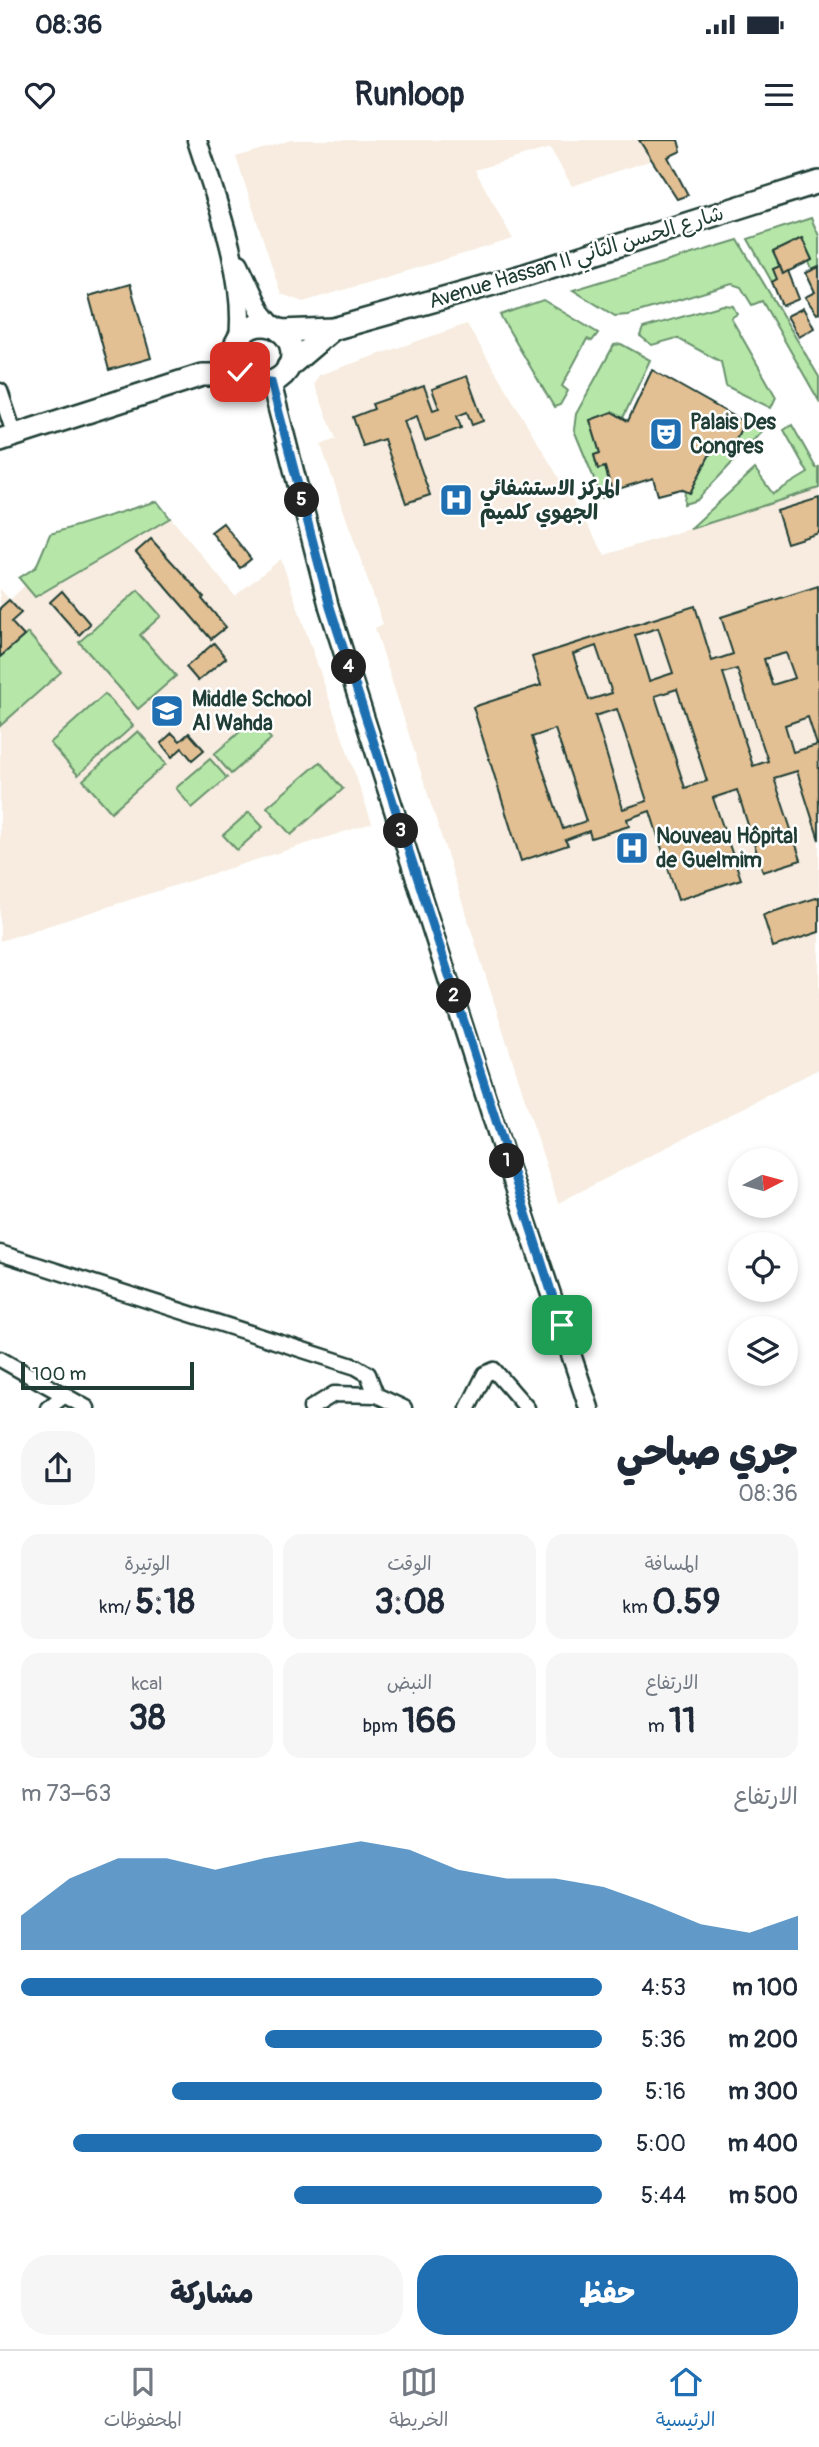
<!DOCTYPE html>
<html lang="ar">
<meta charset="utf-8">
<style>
body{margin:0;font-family:Pangolin,"Playpen Sans Arabic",sans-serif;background:#f6f6f7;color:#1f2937;direction:rtl;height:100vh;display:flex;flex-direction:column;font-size:26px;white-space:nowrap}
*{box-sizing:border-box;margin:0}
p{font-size:23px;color:#747a83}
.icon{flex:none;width:38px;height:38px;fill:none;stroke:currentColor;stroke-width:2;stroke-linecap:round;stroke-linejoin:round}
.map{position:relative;height:1268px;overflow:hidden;direction:ltr}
.panel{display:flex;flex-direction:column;background:#fff;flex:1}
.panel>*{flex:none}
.needle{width:46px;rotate:84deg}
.controls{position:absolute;left:728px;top:1008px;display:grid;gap:14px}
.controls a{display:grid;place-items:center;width:70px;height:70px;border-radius:50%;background:#fff;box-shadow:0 4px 10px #0003;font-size:35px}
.scale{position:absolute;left:21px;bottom:18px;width:173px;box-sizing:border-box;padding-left:7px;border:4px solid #1f3d34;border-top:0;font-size:19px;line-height:24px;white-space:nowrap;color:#1f3d34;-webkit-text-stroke:5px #fff;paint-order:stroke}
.pin{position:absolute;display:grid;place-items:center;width:60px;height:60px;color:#fff;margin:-30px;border-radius:14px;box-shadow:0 4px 10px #0006}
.km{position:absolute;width:35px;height:35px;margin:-18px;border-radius:50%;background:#222;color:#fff;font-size:19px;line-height:35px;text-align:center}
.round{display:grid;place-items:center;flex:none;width:74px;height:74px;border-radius:28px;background:#f6f6f7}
.summary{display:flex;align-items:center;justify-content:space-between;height:119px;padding:0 21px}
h1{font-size:38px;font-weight:800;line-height:52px}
.metrics{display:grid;grid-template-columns:repeat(3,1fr);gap:10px;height:119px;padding:7px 21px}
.metrics div{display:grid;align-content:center;border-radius:18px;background:#f6f6f7;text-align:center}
.metrics b{font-size:35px;font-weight:800}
.metrics small{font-size:19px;font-weight:400}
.metrics p{font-size:19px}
.chart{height:196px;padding:14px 21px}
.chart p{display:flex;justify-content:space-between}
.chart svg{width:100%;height:126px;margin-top:7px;fill:#1f6fb2;opacity:.7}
.primary-button{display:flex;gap:14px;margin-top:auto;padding:14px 21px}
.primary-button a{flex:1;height:80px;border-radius:28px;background:#1f6fb2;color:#fff;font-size:28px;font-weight:800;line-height:80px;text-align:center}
.primary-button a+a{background:#f6f6f7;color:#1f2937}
ul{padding:0 21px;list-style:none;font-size:23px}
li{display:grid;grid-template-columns:112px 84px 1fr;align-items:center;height:52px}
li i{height:18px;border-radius:9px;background:#1f6fb2}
.status{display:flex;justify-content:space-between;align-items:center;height:49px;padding:0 35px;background:#fff;direction:ltr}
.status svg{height:19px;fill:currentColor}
header{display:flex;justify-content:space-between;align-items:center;height:91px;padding:0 21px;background:#fff;font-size:32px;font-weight:800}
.menu{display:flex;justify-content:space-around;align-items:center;height:98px;border-top:2px solid #e0e1e3;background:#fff;font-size:19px;color:#747a83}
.menu a{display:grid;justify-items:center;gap:4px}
.menu .current{color:#1f6fb2}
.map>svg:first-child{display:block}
.built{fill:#f7ecdf}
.green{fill:#b6e7a8;stroke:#6a926e;stroke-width:2}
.building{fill:#e3c094;stroke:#1f3d34;stroke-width:2;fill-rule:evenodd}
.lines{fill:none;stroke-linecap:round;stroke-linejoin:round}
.minor-casing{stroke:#1f3d34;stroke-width:19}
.tertiary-casing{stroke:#1f3d34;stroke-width:23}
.primary-casing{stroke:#1f3d34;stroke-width:26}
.minor{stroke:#fff;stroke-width:14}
.tertiary{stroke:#fff;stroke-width:18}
.primary{stroke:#fff;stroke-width:21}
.route-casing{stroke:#fff;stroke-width:14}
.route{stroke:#1f6fb2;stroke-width:9}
.labels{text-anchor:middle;stroke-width:5;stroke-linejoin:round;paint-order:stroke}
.street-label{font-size:21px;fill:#1f3d34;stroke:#fff}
.poi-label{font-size:21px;font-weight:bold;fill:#1f3d34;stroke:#fff;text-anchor:start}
</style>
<div class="status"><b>08:36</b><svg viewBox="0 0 49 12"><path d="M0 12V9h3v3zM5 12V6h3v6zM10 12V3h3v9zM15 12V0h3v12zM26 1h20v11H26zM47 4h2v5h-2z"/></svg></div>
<header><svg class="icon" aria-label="menu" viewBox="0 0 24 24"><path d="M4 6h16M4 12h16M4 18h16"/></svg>Runloop<svg class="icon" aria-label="heart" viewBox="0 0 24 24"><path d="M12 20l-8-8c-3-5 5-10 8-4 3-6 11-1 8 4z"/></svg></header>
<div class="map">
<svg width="819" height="1268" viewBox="0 0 819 1268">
<rect width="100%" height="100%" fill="#fff"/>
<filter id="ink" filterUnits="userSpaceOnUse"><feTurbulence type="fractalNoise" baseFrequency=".0143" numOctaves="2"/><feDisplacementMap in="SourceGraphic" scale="14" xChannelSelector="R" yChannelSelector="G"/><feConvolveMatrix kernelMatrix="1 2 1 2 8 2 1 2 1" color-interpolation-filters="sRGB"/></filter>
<g filter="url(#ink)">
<g class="built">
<path d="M291,0H639L652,20L572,46L550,8L475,30L513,99L303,162L281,154L236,17Z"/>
<path d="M467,184L605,415L819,348V929L558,1063L375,488L383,484L321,305L336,299L314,244L319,235Z"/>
<path d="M157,361L235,456L281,419L372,683L0,801V449L10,460L25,445L19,438L36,427L50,394Z"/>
</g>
<g class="green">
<path d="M811,78L819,96V127L812,130L809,122L812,119L801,98L773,112L780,126L773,129L777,139L772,142L748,99Z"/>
<path d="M738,100L819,237V261L762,161L752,165L741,147L732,144L628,175L615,176L573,150Z"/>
<path d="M543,160L598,193L592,201L587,199L562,246L568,251L560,265L554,267L500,175Z"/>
<path d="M723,165L733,166L737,174L731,178L776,257L771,268L726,246L721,222L677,198L652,205L640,196L643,188Z"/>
<path d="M621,204L650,220L623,278L612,272L590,280L600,313L594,316L598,329L605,327L612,351L602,358L574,290L576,274L614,205Z"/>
<path d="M760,279L765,288L697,360L684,364L685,351L690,353L714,306L729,313L744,282Z"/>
<path d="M792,285L816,328L819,327V348L690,389L755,329L773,354L808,333L784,290Z"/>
<path d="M157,361L170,378L35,457L19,438L36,427L50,394Z"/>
<path d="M138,450L161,476L140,495L176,536L138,569L79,502Z"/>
<path d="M28,493L61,532L0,586V517Z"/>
<path d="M105,554L133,586L78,635L50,603Z"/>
<path d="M255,579L271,599L231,634L214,614Z"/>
<path d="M138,591L166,624L111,672L83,640Z"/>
<path d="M210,619L227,638L192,668L176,648Z"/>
<path d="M320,622L343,649L291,695L267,667Z"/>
<path d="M249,672L263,687L237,710L223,695Z"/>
</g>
<g class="building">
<path d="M639,0H678L681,11L668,17L688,55L677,59Z"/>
<path d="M802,98L812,120L783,134L773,112Z"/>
<path d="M780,126L783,134L788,131L799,159L782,166L772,142L777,139L773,129Z"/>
<path d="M819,127V173L817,174L805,157L815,152L806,133Z"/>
<path d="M130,144L151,218L109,230L89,156Z"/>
<path d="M803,168L814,188L799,197L787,176Z"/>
<path d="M652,230L744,282L729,314L714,306L690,353L681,349L658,355L653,338L612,351L605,327L598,329L594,315L600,313L590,280L612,272L628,281Z"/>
<path d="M467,236L483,281L472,285L467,272L457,276L461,288L425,301L417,276L404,281L430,355L406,363L384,299L363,306L353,277L374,269L372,264L424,246L433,270L439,268L432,249Z"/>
<path d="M819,358V393L787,403L777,371Z"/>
<path d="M223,383L251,419L240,428L211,392Z"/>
<path d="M151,399L204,457L202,459L226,487L211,499L136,412Z"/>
<path d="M818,446L819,700L797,631L774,638L801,720L763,732L737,650L713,658L741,739L678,760L650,671L627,679L629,686L591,698L589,691L565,700L568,705L521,721L473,567L541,545L532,517L695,466L712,521L733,514L721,477ZM658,488L673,533L649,541L635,495ZM596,506L612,553L589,560L573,514ZM786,513L795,538L772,545L764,519ZM737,529L768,621L753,626L723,533ZM677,549L707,641L685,648L655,556ZM617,569L647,661L623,669L595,576ZM808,577L817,605L793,612L785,585ZM555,589L586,681L563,689L532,597Z"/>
<path d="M62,451L90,484L79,495L50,462Z"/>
<path d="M9,460L21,473L11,482L24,496L0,517V468Z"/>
<path d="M214,503L226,518L198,541L186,527Z"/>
<path d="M172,593L180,601L189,593L204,610L192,620L182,608L172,617L161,603Z"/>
<path d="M819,757V792L773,807L763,775Z"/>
</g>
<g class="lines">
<defs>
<g id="minor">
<path d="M0,251L15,296"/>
<path d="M0,1113L356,1227L368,1234L376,1255L404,1268"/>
<path d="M0,1219L87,1268"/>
<path d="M48,1268L65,1255"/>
<path d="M311,1268L334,1254L376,1255"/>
<path d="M468,1268L485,1234L494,1230L527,1268"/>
</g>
<g id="tertiary">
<path d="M197,0C216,60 246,135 239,198"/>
<path d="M239,124L261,172L274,188"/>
<path d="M271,242L329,467L506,1020L589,1268"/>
</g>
<g id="primary">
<circle cx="263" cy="214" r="29"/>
<path d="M280,191L333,189L525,135L819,42"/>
<path d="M288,227L333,189"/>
<path d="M0,300L202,235H233L248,239"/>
</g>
</defs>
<use href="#minor" class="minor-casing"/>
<use href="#tertiary" class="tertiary-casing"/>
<use href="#primary" class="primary-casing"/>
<use href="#minor" class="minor"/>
<use href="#tertiary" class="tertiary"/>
<use href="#primary" class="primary"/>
</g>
</g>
<g class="lines" filter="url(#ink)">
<defs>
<path id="route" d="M240,232L254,242H271L330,467L562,1185"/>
</defs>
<use href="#route" class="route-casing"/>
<use href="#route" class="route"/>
</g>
<defs>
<symbol id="theatre-square" viewBox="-11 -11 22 22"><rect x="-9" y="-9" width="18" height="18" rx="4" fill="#1f6fb2" stroke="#fff"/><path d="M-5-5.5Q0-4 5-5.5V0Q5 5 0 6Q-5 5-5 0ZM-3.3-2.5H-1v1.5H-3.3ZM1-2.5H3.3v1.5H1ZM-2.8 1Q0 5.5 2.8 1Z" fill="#fff"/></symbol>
<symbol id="hospital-square" viewBox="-11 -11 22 22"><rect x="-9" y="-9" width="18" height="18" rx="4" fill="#1f6fb2" stroke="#fff"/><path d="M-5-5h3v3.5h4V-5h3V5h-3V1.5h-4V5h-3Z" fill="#fff"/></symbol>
<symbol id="university-square" viewBox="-11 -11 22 22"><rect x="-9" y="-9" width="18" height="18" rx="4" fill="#1f6fb2" stroke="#fff"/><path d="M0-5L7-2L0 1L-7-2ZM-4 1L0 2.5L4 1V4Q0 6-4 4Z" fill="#fff"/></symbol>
</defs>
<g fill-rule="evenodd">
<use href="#theatre-square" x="647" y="275" width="38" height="38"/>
<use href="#hospital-square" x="437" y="341" width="38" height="38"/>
<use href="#university-square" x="148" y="552" width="38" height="38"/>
<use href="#hospital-square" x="613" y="689" width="38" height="38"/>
</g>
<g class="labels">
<g class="street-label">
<text transform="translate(576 117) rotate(-17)" y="7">Avenue Hassan II شارع الحسن الثاني</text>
</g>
<g class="poi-label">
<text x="690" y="289">Palais Des<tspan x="690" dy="24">Congres</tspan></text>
<text x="480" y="355">المركز الاستشفائي<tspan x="480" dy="24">الجهوي كلميم</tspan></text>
<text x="192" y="566">Middle School<tspan x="192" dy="24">Al Wahda</tspan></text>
<text x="656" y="703">Nouveau Hôpital<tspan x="656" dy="24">de Guelmim</tspan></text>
</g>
</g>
</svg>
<div class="controls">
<a><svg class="needle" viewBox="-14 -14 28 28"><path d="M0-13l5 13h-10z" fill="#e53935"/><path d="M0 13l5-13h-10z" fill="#747a83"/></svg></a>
<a><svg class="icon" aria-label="locate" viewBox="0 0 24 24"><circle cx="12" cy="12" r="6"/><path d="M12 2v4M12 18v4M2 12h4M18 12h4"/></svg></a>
<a><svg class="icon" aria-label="layers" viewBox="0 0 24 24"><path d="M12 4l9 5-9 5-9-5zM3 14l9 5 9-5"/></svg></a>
</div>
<div class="scale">100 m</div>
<div class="pin" style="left:562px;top:1185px;background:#1e9e55"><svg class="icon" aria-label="arrive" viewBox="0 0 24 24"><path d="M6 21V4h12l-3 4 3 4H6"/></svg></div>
<div class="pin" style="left:240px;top:232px;background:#d93025"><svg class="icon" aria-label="check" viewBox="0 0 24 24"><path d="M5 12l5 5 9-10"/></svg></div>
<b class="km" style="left:507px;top:1021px">1</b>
<b class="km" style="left:454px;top:856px">2</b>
<b class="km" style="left:401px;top:691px">3</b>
<b class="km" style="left:349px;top:527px">4</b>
<b class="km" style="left:302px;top:360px">5</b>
</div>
<section class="panel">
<div class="summary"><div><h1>جري صباحي</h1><p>08:36</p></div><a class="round"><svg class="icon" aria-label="share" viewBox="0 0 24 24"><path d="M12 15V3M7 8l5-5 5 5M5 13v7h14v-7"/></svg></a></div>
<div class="metrics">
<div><p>المسافة</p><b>0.59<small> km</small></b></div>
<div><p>الوقت</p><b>3:08</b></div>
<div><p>الوتيرة</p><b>5:18<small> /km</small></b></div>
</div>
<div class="metrics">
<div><p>الارتفاع</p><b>11<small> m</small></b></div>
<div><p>النبض</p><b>166<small> bpm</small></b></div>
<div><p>kcal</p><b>38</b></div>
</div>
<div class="chart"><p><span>الارتفاع</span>63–73 m</p>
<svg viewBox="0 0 160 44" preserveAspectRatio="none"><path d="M0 44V32L10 19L20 12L30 12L40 16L50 12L60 9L70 6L80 9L90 16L100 19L110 19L120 22L130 28L140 35L150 38L160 32V44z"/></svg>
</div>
<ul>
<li><b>100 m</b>4:53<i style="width:100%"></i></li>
<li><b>200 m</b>5:36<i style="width:58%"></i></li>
<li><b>300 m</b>5:16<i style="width:74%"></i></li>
<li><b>400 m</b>5:00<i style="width:91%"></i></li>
<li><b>500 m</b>5:44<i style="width:53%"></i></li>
</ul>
<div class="primary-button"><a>حفظ</a><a>مشاركة</a></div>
</section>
<nav class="menu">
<a class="current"><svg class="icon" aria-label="home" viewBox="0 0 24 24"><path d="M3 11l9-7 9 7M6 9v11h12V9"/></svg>الرئيسية</a>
<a><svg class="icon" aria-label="map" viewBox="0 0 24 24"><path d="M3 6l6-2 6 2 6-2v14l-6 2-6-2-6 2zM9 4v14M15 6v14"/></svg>الخريطة</a>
<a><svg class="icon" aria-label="saved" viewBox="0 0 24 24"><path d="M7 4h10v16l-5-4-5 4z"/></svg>المحفوظات</a>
</nav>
